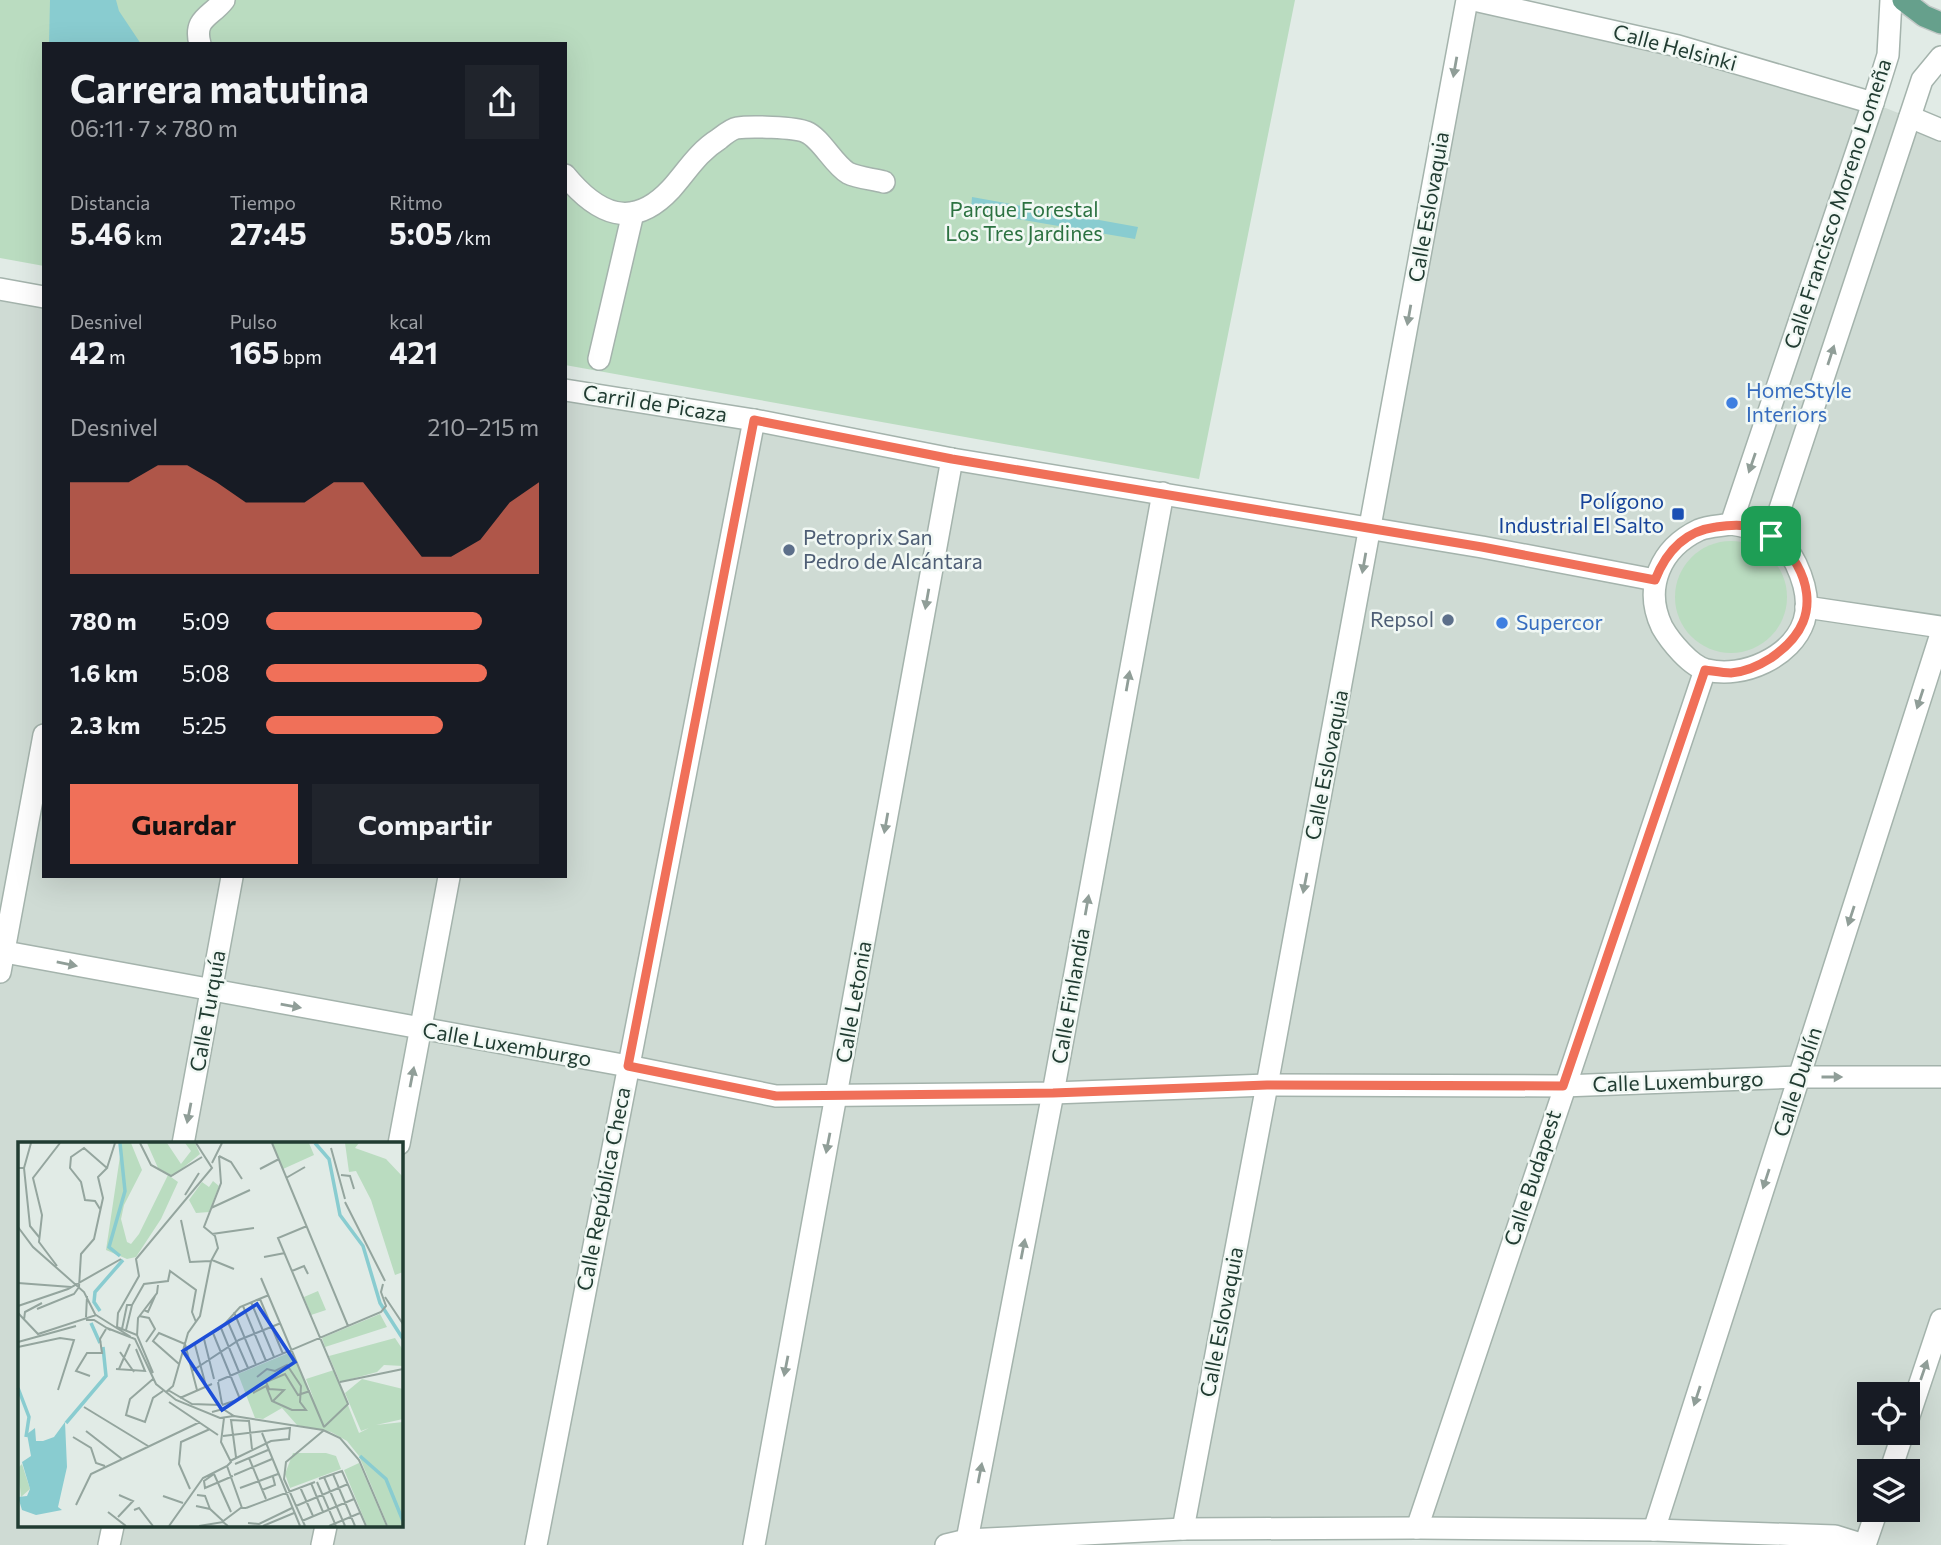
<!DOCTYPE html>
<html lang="es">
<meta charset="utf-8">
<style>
body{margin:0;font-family:Commissioner,sans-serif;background:#20242c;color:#f1f3f6;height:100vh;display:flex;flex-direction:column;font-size:26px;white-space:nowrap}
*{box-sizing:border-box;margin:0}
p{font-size:23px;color:#9ea1a6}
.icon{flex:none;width:38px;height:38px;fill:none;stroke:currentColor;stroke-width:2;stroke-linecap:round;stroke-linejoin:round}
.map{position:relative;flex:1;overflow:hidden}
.drawer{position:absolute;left:42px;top:42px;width:525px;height:836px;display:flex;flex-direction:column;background:#171b24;border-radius:0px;box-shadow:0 7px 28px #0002}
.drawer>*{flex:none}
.buttons{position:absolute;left:1857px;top:1382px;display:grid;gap:14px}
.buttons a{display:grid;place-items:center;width:63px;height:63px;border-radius:0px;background:#171b24;box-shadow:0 7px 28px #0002;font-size:35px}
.pin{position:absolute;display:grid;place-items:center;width:60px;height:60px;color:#fff;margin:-30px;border-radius:14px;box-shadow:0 4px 10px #0006}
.round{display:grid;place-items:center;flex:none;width:74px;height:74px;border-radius:0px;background:#20242c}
.overview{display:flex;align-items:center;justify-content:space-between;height:119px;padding:0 28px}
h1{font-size:38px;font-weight:700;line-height:52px}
.figures{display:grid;grid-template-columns:repeat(3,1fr);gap:10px;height:119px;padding:7px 28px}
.figures div{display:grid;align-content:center}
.figures b{font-size:30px;font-weight:700}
.figures small{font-size:19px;font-weight:400}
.figures p{font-size:19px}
.chart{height:196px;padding:14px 28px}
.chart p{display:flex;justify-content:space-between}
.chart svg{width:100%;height:126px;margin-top:7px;fill:#f07059;opacity:.7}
.button{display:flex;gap:14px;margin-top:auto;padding:14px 28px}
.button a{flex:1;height:80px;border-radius:0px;background:#f07059;color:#111;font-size:28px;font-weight:700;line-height:80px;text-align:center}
.button a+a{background:#20242c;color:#f1f3f6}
ul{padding:0 28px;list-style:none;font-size:23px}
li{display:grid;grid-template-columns:112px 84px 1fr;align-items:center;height:52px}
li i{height:18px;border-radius:9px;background:#f07059}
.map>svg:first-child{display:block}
.built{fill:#cfdbd4;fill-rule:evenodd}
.green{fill:#badcc0}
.water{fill:#89ccd0}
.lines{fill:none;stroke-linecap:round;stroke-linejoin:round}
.minor-casing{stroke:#a4b3ac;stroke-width:24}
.primary-casing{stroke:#c1c8c6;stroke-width:24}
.minor{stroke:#fff;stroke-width:21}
.primary{stroke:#66a08c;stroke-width:21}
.oneway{fill:#909e98}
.route-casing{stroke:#fff;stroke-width:14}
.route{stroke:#f07059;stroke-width:9}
.shop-dot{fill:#3f7fe0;stroke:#f1f8f4;stroke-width:2.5}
.transit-dot{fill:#1a4fb4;stroke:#f1f8f4;stroke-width:2.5}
.service-dot{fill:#5c6f8a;stroke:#f1f8f4;stroke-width:2.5}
.labels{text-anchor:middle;stroke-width:5;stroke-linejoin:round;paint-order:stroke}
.street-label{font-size:21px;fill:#213c32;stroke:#f1f8f4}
.park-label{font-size:21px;fill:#2c7241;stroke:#f1f8f4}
.shop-label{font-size:21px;fill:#366cbe;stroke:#f1f8f4;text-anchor:start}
.transit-label{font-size:21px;fill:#164399;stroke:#f1f8f4;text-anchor:end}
.service-label{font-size:21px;fill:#4e5e75;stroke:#f1f8f4;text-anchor:start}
.inset-river{fill:none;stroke:#89ccd0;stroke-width:3.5}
.inset-road{fill:none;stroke:#94a59e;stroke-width:2}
.view{fill:#1d4ed8;fill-opacity:0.15;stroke:#1d4ed8;stroke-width:3.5}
.inset-edge{fill:none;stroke:#213c32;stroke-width:3.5}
</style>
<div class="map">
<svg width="1941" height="1545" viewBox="0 0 1941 1545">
<rect width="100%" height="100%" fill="#e1ebe6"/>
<path class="built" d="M1467,0L1873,103L1941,130V1545H1864L1417,1528L946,1545H0V289L44,297V877H565V390L1370,528ZM19,1144H401V1526H19ZM1869,1395H1908V1433H1869ZM1869,1472H1908V1510H1869Z"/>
<g class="green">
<path d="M0,0H1295L1199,479L565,365V44H44V266L0,258Z"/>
<circle cx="1731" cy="597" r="56"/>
</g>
<g class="water">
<path d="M50,0H116L119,11L141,44H49Z"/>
<path d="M972,197L1138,227L1135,239L971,211Z"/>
</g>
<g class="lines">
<defs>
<g id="minor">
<path d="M1474,0L1678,46L1873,103"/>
<path d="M200,44C193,18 211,17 224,0"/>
<path d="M1910,117L1941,130"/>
<path d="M565,175C597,214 632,231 671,189C687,171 698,152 719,139C724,135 731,129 737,128C749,126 795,127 806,132C821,138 833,164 848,173C858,178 873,179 884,182"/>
<path d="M0,289L44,297"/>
<path d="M599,359L633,213"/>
<path d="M565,390L754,420L952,459L1482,547L1655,580"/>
<path d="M1731,524L1873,103L1888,55L1891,0"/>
<path d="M1731,524C1757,528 1784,538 1796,564C1804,581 1810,602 1804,621C1792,657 1743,679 1707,670C1691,667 1670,641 1662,627C1643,587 1661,548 1699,530C1708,526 1721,526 1731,524Z"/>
<path d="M1771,536L1922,80L1941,57"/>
<path d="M1806,607L1941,627"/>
<path d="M0,951L628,1066L776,1096L1053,1093L1267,1085L1563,1086L1799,1077H1941"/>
<path d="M0,972L44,735"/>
<path d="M183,1144L232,877"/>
<path d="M399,1144L449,877"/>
<path d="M1908,1419L1941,1320"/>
<path d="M1890,1472L1903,1433"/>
<path d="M1417,1528L1705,670"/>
<path d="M1183,1529L1267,1085L1467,0"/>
<path d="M1654,1530L1941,634"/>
<path d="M967,1540L1053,1093L1163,493"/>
<path d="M109,1545L113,1526"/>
<path d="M322,1545L326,1526"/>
<path d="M536,1545L754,420"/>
<path d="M754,1545L952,459"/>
<path d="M946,1545L967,1540L1183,1529L1417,1528L1654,1530L1835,1536L1864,1545"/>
<path d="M1865,1545L1877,1510"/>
</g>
<path id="primary" d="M1903,0L1924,16L1941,23"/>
</defs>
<use href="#minor" class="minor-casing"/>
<use href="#primary" class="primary-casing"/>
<use href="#minor" class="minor"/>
<use href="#primary" class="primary"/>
</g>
<defs><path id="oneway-solid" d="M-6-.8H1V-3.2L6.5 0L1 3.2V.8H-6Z" transform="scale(1.75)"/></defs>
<g class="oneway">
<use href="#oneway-solid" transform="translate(1455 67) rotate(100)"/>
<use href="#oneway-solid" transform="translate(1409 315) rotate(100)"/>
<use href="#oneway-solid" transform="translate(1831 355) rotate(-72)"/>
<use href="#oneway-solid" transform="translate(1752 463) rotate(109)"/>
<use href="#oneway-solid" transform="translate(1364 563) rotate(100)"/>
<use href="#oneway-solid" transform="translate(927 599) rotate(100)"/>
<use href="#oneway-solid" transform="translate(1128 681) rotate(-80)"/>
<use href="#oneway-solid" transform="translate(1920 699) rotate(108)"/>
<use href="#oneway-solid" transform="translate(886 823) rotate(100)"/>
<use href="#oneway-solid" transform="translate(1305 883) rotate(101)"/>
<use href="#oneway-solid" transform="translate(1087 905) rotate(-80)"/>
<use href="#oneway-solid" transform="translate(1851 916) rotate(108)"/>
<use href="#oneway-solid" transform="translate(67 964) rotate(11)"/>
<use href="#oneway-solid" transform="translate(291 1006) rotate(10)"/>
<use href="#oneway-solid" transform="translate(412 1077) rotate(-79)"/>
<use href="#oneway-solid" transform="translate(1832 1077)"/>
<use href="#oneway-solid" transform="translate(189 1113) rotate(101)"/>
<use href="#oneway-solid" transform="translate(828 1143) rotate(101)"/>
<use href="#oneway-solid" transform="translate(1766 1179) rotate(108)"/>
<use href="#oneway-solid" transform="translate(1023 1249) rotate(-79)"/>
<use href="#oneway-solid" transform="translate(786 1366) rotate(101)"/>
<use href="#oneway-solid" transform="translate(1924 1370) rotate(-71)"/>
<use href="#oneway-solid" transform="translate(1697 1396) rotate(108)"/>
<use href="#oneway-solid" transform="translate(980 1473) rotate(-79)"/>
</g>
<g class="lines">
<defs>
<path id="route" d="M754,420L952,459L1482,547L1655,580C1666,552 1685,531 1716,527C1728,525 1741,524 1753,527C1789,539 1818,585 1803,622C1797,637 1784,649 1771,658C1760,665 1745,672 1731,673C1723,673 1713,671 1705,670L1563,1086L1267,1085L1053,1093L776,1096L628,1066Z"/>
</defs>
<use href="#route" class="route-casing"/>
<use href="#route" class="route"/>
</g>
<g class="shop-dot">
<circle cx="1732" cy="403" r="7"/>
<circle cx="1502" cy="623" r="7"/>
</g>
<rect class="transit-dot" x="1671" y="507" width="14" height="14" rx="3.5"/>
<g class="service-dot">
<circle cx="789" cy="550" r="7"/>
<circle cx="1448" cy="620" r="7"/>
</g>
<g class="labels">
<g class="street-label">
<text transform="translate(1675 48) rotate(15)" y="7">Calle Helsinki</text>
<text transform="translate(1838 204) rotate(-72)" y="7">Calle Francisco Moreno Lomeña</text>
<text transform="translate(1429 207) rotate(-80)" y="7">Calle Eslovaquia</text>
<text transform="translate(655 404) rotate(9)" y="7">Carril de Picaza</text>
<text transform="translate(1327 765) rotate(-79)" y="7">Calle Eslovaquia</text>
<text transform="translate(1071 996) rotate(-80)" y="7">Calle Finlandia</text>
<text transform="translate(854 1002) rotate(-80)" y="7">Calle Letonia</text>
<text transform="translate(208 1011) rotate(-80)" y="7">Calle Turquía</text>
<text transform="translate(507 1045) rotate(10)" y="7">Calle Luxemburgo</text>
<text transform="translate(1678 1082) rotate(-2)" y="7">Calle Luxemburgo</text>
<text transform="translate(1798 1082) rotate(-72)" y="7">Calle Dublín</text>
<text transform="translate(1533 1178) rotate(-72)" y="7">Calle Budapest</text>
<text transform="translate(604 1189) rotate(-79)" y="7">Calle República Checa</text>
<text transform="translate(1222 1322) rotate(-79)" y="7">Calle Eslovaquia</text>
</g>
<g class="park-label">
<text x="1024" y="217">Parque Forestal<tspan x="1024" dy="24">Los Tres Jardines</tspan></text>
</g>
<g class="shop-label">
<text x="1746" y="398">HomeStyle<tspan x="1746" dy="24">Interiors</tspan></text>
<text x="1516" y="630">Supercor</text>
</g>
<g class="transit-label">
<text x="1664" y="509">Polígono<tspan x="1664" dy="24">Industrial El Salto</tspan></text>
</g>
<g class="service-label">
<text x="803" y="545">Petroprix San<tspan x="803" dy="24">Pedro de Alcántara</tspan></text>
<text x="1434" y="627" text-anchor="end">Repsol</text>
</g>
</g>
<g transform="translate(18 1142)">
<rect width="385" height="385" fill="#e1ebe6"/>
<path d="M104,1H113L124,28L106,63L103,77L109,100L113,102L121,92L150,33L160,40L143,77L118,115L109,117L88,108ZM129,1H149L163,22L173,9L167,1H177L182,12L155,34L140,26ZM254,1H291L296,13L265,27ZM327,1H341L337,6L368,17L385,35V130L377,133L353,58L338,29L331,30ZM195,39L201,44L191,70L178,71L171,58L184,40L191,45ZM300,149L308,168L293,173L286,155ZM362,172L369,185L307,205L304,196ZM377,196L385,208V224L366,223L359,230L322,240L311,214ZM273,210L296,258L288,237L316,228L341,291L351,286L343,289L327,251L344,237L385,247V277L358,283L385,280V384H370L341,314L329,299L313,290L279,283L264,266L245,277L237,276L220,232ZM275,311H308L318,314L323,327L272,346L267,332ZM341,321L368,384H349L326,328ZM4,322L12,347L3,355L0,326Z" fill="#badcc0"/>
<path d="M47,280L49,325L40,365L44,368L18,373L4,368L0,355L9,354L12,347L4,320L13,314L9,292L17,286L18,299H25L36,295Z" fill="#89ccd0"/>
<path class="inset-river" d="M297,1L311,17L322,73L345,104L362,161L385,197M102,114L91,105L107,49L102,1M82,169L76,160L77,150L105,118M73,181L82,201M0,246L11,275L8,295M48,281L88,234L85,205M342,314L368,337L385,379"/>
<path class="inset-road" d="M122,1L133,23L153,34L184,15M254,1L330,184M313,6L327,57M201,14L213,20L224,37M194,21L204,1M0,26H6L12,84L21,95M6,26L13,1M89,26L97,1M242,27L261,17M323,33L332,34L336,47M268,36L287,25M167,53L181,31M327,60L367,139M193,66L232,48M163,78L172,120L193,119M289,84L260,96L330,262L306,285M0,85L15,105L66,150L78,174M194,92L236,86M246,115L267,111M194,118L216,127M39,124L21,100L24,73L15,36L42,1M274,129L286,124L290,132M243,136L306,285M0,141L53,145M367,155L385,182M242,157L265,212M233,160L256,215M0,164L50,147L103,117M225,164L248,219M19,167L56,152L61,145L63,112L76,97L85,56L80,35L89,26L66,6L53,15L52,26L63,40L67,58L77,59L82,67M126,168L130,170L137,154M216,170L238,223M0,171L20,192L78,173L113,195M121,174L131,176L137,187L128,200M68,175L69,154M6,178L7,170L24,161M68,178H76L92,188M209,178L230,226M89,186L117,197L138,242L158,258L202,276L216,274M203,186L221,230M104,187L109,163H114M108,188L114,163L126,142L150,139L152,129L178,148L174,170L178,180M195,191L222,257L204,263M119,194L120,176L139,151L140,143M186,197L196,237M0,200L58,184M177,203L188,244M0,205L42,196L56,198L40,248M167,207L203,186L222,165L251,153M102,210L116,230M161,222L135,199L141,191L167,202L179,248M98,227L127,229L118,207M101,227L112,202M174,229L221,198L263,181M135,231L119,193L99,185L100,171L121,134L118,117L194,26L178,1M72,234L58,229L69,211H84L82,197L88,187M135,237L112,257L108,273L127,280L135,256L145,249M200,239L363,170L368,164L363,150L365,142M200,240L204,262M322,240L385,227M150,248L174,262L202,263M148,250L155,244L170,191L182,174L193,119L200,106L197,94L186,85L203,41L201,14M235,251L248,244L254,259L274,268H288L282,260L283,244L269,223L257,229L249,227L239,235M162,256L194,242M255,259L266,248L251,247L248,240L267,232L280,253L292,249M151,260L200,293M66,265L130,304M194,270L205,267L216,274L305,288L322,296L341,318L369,384M206,276L203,300L213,320L209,324M68,289L104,317M244,291L282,384M205,294L272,286L271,297L253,299L212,319M55,295L73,306L78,321L87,324M218,315L213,278L231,279L234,307M231,316L248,357M217,322L250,308M209,324L224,366H228M196,332L186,339L187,346L215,334M196,332L213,370M315,332L337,384M216,333L254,317M306,335L327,384M301,337L324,329L348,384M299,340L318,384M293,341L305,370M282,345L295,374M222,346L260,332M172,347L161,322L163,300L192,287M244,348L257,343L255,335M179,353L187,354L192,367M145,354L165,361M58,363L73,332L182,280M178,364L192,367L205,379M278,364L330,342M228,366L297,340M116,368L121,366L135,384M90,370L108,384M100,375L115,359L101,353M284,379L336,357M204,380L224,365M230,381L241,382L274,366M151,384L185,336L209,324M181,384L205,380L210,384M245,384L276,371M287,384L266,337L268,320L305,289M311,384L342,371"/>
<path class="view" d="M239,162L277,220L204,268L165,209Z"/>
<rect width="385" height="385" class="inset-edge"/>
</g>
</svg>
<div class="buttons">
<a><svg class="icon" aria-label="locate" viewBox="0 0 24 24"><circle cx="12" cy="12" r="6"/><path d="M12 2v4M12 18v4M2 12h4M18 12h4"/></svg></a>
<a><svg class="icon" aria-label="layers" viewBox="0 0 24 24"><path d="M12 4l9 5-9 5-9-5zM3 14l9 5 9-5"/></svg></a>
</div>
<div class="pin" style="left:1771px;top:536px;background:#1e9e55"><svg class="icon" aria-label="arrive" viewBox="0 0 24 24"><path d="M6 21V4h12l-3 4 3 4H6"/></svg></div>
<section class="drawer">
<div class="overview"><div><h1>Carrera matutina</h1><p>06:11 · 7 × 780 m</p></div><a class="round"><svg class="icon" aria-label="share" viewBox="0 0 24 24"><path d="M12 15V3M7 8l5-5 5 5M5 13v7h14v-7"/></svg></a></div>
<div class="figures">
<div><p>Distancia</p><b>5.46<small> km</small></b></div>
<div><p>Tiempo</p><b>27:45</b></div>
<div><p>Ritmo</p><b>5:05<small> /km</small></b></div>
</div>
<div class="figures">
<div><p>Desnivel</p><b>42<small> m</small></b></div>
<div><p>Pulso</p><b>165<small> bpm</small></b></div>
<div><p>kcal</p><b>421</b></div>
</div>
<div class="chart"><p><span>Desnivel</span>210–215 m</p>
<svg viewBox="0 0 160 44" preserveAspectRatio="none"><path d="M0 44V12L10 12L20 12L30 6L40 6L50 12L60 19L70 19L80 19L90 12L100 12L110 25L120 38L130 38L140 32L150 19L160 12V44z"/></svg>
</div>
<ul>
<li><b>780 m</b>5:09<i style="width:79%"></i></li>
<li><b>1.6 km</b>5:08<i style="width:81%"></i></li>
<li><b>2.3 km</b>5:25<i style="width:65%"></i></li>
</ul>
<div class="button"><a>Guardar</a><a>Compartir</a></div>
</section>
</div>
